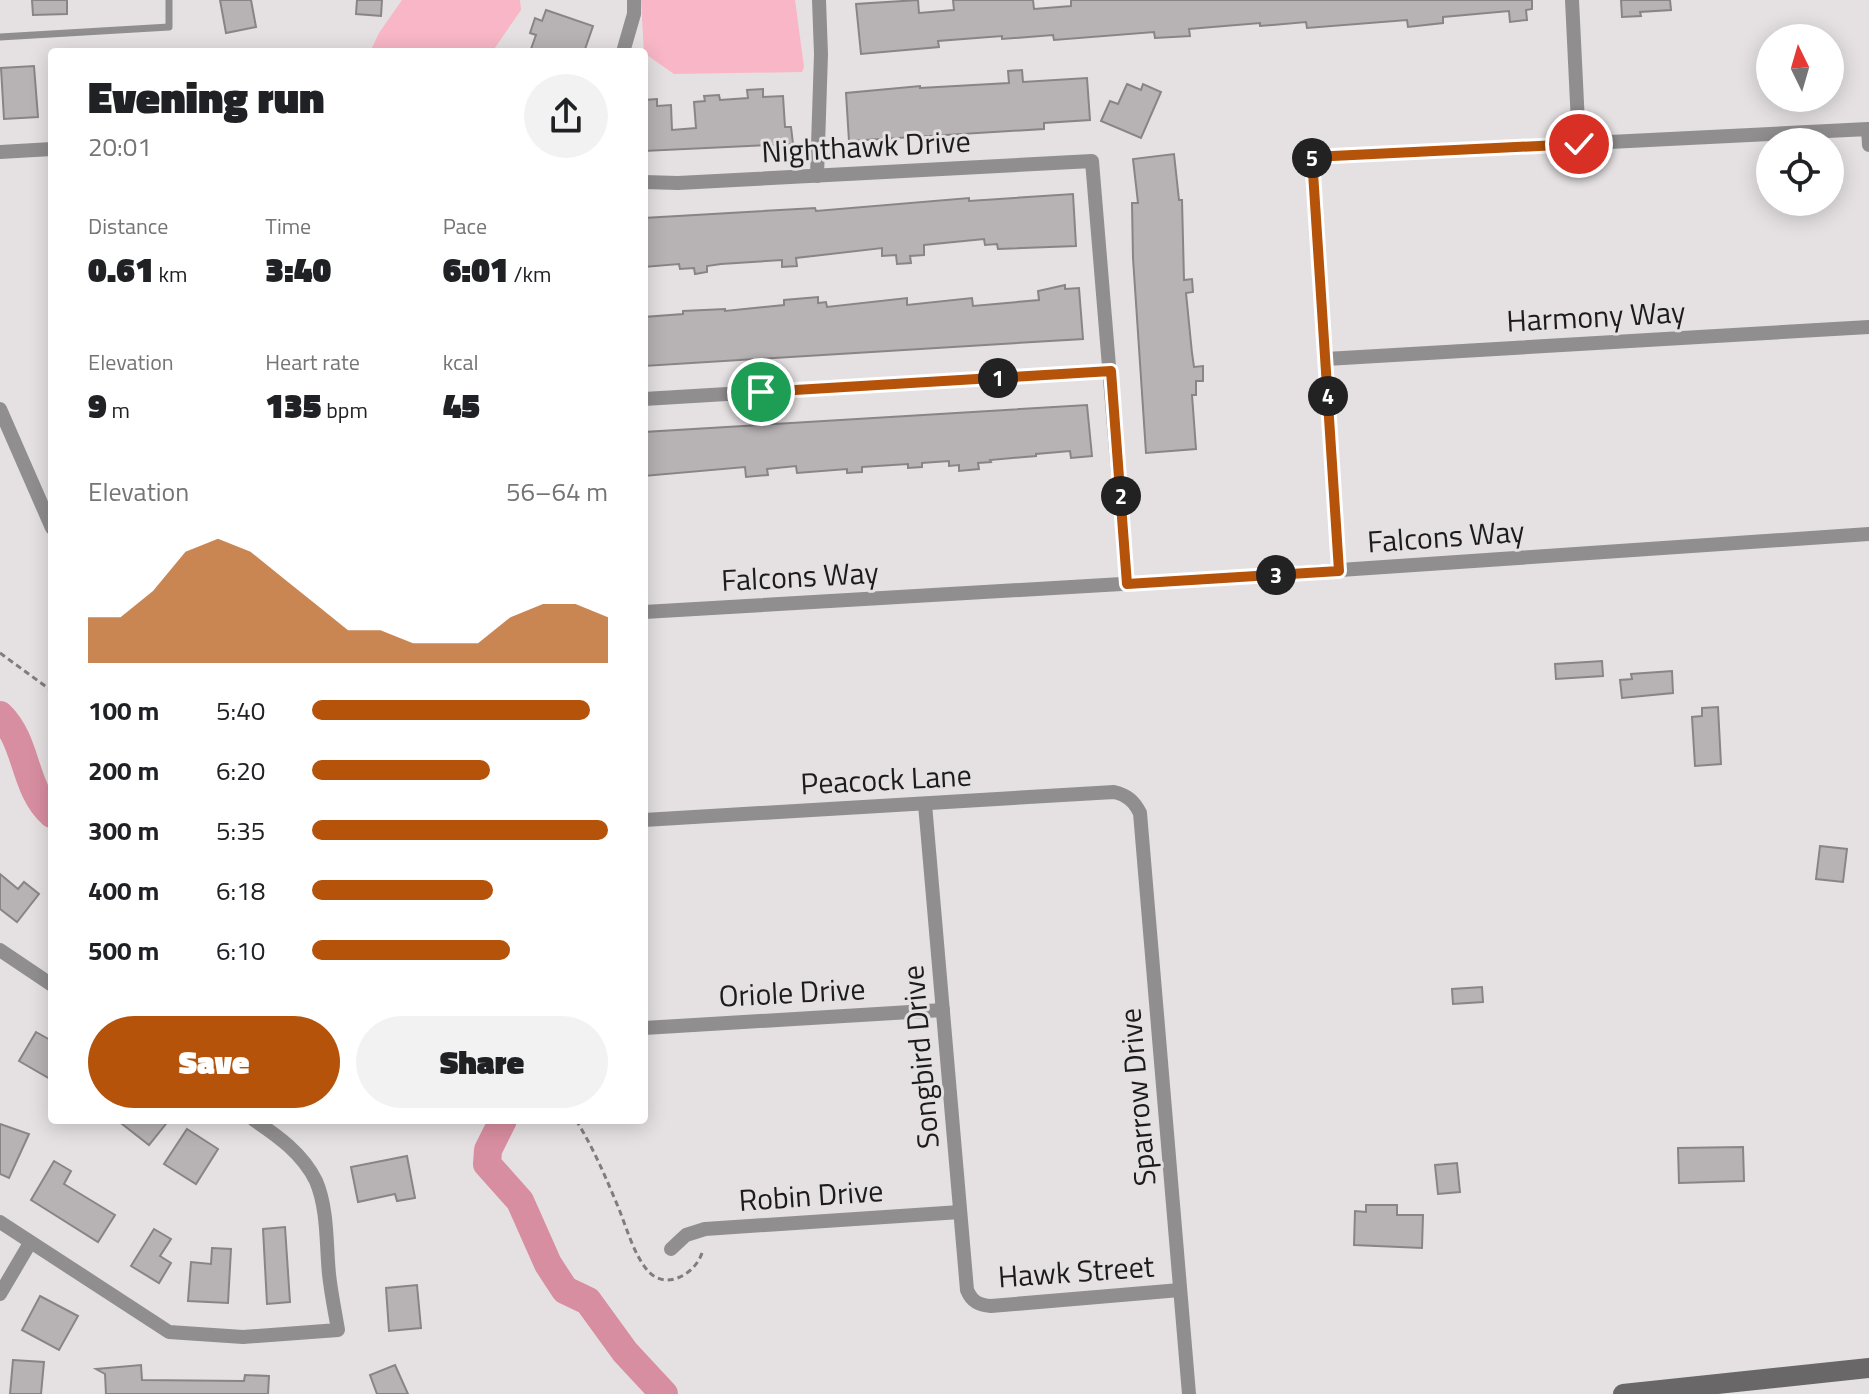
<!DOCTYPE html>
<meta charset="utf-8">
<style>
body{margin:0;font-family:"Titillium Web",sans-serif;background:#f2f2f2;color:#202124;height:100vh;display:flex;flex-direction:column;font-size:30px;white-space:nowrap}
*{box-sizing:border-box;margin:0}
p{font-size:26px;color:#757577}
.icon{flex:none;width:44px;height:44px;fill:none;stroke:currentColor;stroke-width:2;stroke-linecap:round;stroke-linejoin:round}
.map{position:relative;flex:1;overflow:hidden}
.sheet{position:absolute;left:48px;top:48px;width:600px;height:1076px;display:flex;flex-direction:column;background:#fff;border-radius:8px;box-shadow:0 4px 20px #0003}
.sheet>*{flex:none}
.needle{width:52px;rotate:355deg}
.fabs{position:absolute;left:1756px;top:24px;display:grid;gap:16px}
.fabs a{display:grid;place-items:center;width:88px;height:88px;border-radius:50%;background:#fff;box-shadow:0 4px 20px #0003;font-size:40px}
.pin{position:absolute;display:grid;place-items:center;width:68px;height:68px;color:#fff;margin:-34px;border:4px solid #fff;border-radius:50%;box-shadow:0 2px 8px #0007}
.km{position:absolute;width:40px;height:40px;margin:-20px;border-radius:50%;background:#222;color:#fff;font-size:22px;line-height:40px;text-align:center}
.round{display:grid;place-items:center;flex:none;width:84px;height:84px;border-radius:42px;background:#f2f2f2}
.summary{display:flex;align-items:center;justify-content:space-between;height:136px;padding:0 40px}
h1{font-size:44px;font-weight:800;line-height:60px}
.metrics{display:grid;grid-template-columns:repeat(3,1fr);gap:12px;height:136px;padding:8px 40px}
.metrics div{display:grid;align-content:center}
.metrics b{font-size:34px;font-weight:800}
.metrics small{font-size:22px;font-weight:400}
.metrics p{font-size:22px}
.chart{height:224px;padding:16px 40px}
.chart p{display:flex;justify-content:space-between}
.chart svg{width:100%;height:144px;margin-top:8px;fill:#b45309;opacity:.7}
.button{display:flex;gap:16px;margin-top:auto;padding:16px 40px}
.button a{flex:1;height:92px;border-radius:48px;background:#b45309;color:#fff;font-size:32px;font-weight:800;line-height:92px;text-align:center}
.button a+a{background:#f2f2f2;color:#202124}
ul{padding:0 40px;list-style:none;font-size:26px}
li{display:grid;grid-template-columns:128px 96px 1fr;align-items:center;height:60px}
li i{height:20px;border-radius:10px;background:#b45309}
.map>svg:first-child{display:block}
.green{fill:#f8b6c6}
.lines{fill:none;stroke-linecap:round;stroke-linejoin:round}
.river{stroke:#d88ea1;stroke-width:28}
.building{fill:#b7b2b3;stroke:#898586;stroke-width:2}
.path{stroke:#7f7d7d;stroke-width:3;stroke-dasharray:6 4;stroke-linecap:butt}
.lane{stroke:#908e8f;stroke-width:7}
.street{stroke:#908e8f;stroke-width:14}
.secondary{stroke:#696767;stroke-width:20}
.route-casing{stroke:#fff;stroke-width:16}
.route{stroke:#b45309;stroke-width:10}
.labels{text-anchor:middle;stroke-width:6;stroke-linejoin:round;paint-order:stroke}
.street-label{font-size:30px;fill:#1d1c1c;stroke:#e5e1e2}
</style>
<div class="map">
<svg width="1869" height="1394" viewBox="0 0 1869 1394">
<rect width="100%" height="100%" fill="#e5e1e2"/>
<g class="green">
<path d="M402,0H520L521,10L492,52H370L379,33Z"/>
<path d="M641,0H795L804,67L802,72L674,74L644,53Z"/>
</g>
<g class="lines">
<g class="river">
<path d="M0,715C28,742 23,788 52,814"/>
<path d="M503,1120L488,1150L487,1164L520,1201L548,1264L565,1290L588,1301L625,1352L664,1394"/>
</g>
</g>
<g class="building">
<path d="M32,0H67V14L33,15Z"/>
<path d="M220,0H251L256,27L226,33Z"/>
<path d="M357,0H382L381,16L356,14Z"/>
<path d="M918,0L919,13L954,10L953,0H1033L1034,9L1071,6V0H1532V9L1526,10L1527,20L1510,22L1509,11L1443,17V23L1408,27L1407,20L1307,28L1306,22L1260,26V23L1189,29L1190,36L1155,38L1154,32L1054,40L1053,35L1002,39V36L938,41L939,47L861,54L856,4Z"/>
<path d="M1621,0H1670L1671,10L1640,12L1641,16L1622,17Z"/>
<path d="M546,10L593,26L584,52H539L531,49L536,35L530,33L535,18L542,21Z"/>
<path d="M34,66L38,117L4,119L1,68Z"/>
<path d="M1022,70L1023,82L1087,78L1090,120L1044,123V129L849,141L846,93L920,86V88L1009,83L1008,71Z"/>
<path d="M1127,84L1141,90L1143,84L1161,92L1141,138L1101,121L1110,101L1118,104Z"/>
<path d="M763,89V97L783,96L785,127H791L793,144L644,151V100L657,99V106L671,105L672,130L696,128L694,102L705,101L704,96L719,95L720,100L748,98L747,90Z"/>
<path d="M1174,154L1179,200H1182L1184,280L1192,279L1193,292L1186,293L1192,353L1194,367L1203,366V381H1196V395H1192L1196,449L1146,453L1133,258L1132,203H1138L1133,159Z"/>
<path d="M1073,194L1076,246L998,249L997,244L985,245L984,239L924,245V255L910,256L911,263L897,264L896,255L882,256V248L796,258L797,266L782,267V260L721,264L707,266V272L695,274L694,268L680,269L679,264L644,267V218L815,208L816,211L969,198V201Z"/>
<path d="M1065,285V289L1079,288L1083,339L644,366V317L683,314V311L725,309V311L784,305V300L818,297V303L826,302L827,307L907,298V305L972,298L973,306L1039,300L1038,291Z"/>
<path d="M1087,405L1092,456L1071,458L1070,451L1036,454V456L990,460L991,462L978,463L979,469L959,471V465L949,466V461L922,463V467L908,468V464L862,467V472L847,473V469L797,473L796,466L767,469L768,475L746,477L745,467L644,476V432Z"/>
<path d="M1602,661L1603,676L1556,679L1555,664Z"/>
<path d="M1672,671L1673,693L1622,698L1620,680L1632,679L1631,674Z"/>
<path d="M1718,707L1721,764L1695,766L1692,717L1702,716V708Z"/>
<path d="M1820,846L1847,849L1843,882L1816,879Z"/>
<path d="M0,874L18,889L24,882L39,894L17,922L0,909Z"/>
<path d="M1482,987L1483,1002L1453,1004L1452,989Z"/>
<path d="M36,1032L52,1041V1080L19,1061Z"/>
<path d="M117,1120H169L149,1145Z"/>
<path d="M0,1124L29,1134L9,1178L0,1174Z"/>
<path d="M187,1129L218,1149L196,1184L164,1164Z"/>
<path d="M1743,1147L1744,1181L1679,1183L1678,1148Z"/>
<path d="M407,1156L415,1198L397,1201L395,1194L358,1202L351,1167Z"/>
<path d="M54,1161L71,1171L64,1184L115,1215L98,1242L31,1200Z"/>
<path d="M1457,1163L1460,1192L1438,1194L1435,1165Z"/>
<path d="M1366,1205H1397V1215H1423L1422,1248L1354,1245L1355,1211L1366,1212Z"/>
<path d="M285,1227L290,1302L267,1304L263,1229Z"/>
<path d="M154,1229L171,1239L160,1256L171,1263L159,1283L131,1266Z"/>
<path d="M212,1248L231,1249L228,1303L188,1301L191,1262L211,1264Z"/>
<path d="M417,1285L421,1328L389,1331L386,1288Z"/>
<path d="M40,1296L78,1316L59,1350L22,1330Z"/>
<path d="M13,1360L44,1362L41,1394H10Z"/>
<path d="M141,1365L142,1380L244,1381L245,1375L269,1376L268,1394H106L105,1374L96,1369Z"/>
<path d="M395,1365L408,1394H377L370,1375Z"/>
</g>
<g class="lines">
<g class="path">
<path d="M0,653L52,691"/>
<path d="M576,1120C594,1149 606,1178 619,1209C627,1229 634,1255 648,1271C666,1291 695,1274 702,1253"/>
</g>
<path class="lane" d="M0,37L169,27V0"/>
<g class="street">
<path d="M1572,0L1579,144"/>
<path d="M623,52L634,14V0"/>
<path d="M0,152L52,149"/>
<path d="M817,176L821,54L819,0"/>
<path d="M644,182L678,183L1092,161L1127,584"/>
<path d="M1326,359L1869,327"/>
<path d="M644,399L1111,371"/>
<path d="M0,409L52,528"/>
<path d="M1339,571L1312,157L1868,129L1869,145"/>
<path d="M644,612L1223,578L1869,534"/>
<path d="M925,804L967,1290C972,1302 979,1305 991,1306L1180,1290"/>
<path d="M644,820L1114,792C1127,795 1134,801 1140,813L1189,1394"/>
<path d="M0,950L52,985"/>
<path d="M644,1028L943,1010"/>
<path d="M0,1222L169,1332L243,1337L338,1330C335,1312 331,1293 329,1274C326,1244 328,1209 316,1181C303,1154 278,1136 254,1120"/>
<path d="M671,1249L686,1235L705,1229L960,1212"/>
<path d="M0,1294L30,1243"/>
</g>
<path class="secondary" d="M1623,1394L1869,1368"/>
</g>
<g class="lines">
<defs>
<path id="route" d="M761,392L1111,371L1127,584L1339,571L1312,157L1579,144"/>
</defs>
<use href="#route" class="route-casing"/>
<use href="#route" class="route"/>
</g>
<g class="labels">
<g class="street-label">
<text transform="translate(866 147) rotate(-3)" y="10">Nighthawk Drive</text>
<text transform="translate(1596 317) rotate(-3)" y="10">Harmony Way</text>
<text transform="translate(1446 537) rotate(-4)" y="10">Falcons Way</text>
<text transform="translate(800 577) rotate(-3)" y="10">Falcons Way</text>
<text transform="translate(886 780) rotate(-3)" y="10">Peacock Lane</text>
<text transform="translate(792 993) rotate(-3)" y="10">Oriole Drive</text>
<text transform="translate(921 1057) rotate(-95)" y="10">Songbird Drive</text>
<text transform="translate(1138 1097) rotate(-95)" y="10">Sparrow Drive</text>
<text transform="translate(811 1196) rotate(-4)" y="10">Robin Drive</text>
<text transform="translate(1076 1272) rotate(-4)" y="10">Hawk Street</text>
</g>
</g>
</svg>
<div class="fabs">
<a><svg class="needle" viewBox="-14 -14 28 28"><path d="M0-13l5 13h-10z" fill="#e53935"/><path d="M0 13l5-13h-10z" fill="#757577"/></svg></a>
<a><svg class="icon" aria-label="locate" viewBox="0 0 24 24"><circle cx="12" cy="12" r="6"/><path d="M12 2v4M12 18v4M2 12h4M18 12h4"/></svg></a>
</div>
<div class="pin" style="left:761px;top:392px;background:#1e9e55"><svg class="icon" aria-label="arrive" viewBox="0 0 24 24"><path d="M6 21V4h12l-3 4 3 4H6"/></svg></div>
<div class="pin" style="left:1579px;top:144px;background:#d93025"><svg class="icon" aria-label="check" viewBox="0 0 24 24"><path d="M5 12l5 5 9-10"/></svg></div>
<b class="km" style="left:998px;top:378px">1</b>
<b class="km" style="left:1121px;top:496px">2</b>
<b class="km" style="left:1276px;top:575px">3</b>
<b class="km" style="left:1328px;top:396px">4</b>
<b class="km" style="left:1312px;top:158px">5</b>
<section class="sheet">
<div class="summary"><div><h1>Evening run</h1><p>20:01</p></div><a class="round"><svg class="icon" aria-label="share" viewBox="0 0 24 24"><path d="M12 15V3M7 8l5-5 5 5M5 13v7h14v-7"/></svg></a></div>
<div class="metrics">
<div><p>Distance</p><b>0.61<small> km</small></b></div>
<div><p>Time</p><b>3:40</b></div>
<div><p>Pace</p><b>6:01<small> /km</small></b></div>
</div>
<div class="metrics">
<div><p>Elevation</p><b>9<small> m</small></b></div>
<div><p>Heart rate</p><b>135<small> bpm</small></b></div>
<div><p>kcal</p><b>45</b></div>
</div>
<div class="chart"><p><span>Elevation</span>56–64 m</p>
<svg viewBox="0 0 160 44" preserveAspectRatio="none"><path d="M0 44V30L10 30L20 22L30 10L40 6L50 10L60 18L70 26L80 34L90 34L100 38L110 38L120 38L130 30L140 26L150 26L160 30V44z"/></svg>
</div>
<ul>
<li><b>100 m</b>5:40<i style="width:94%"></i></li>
<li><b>200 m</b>6:20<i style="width:60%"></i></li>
<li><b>300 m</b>5:35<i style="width:100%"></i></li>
<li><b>400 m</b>6:18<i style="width:61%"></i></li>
<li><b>500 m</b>6:10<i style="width:67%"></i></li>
</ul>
<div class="button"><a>Save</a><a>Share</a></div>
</section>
</div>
